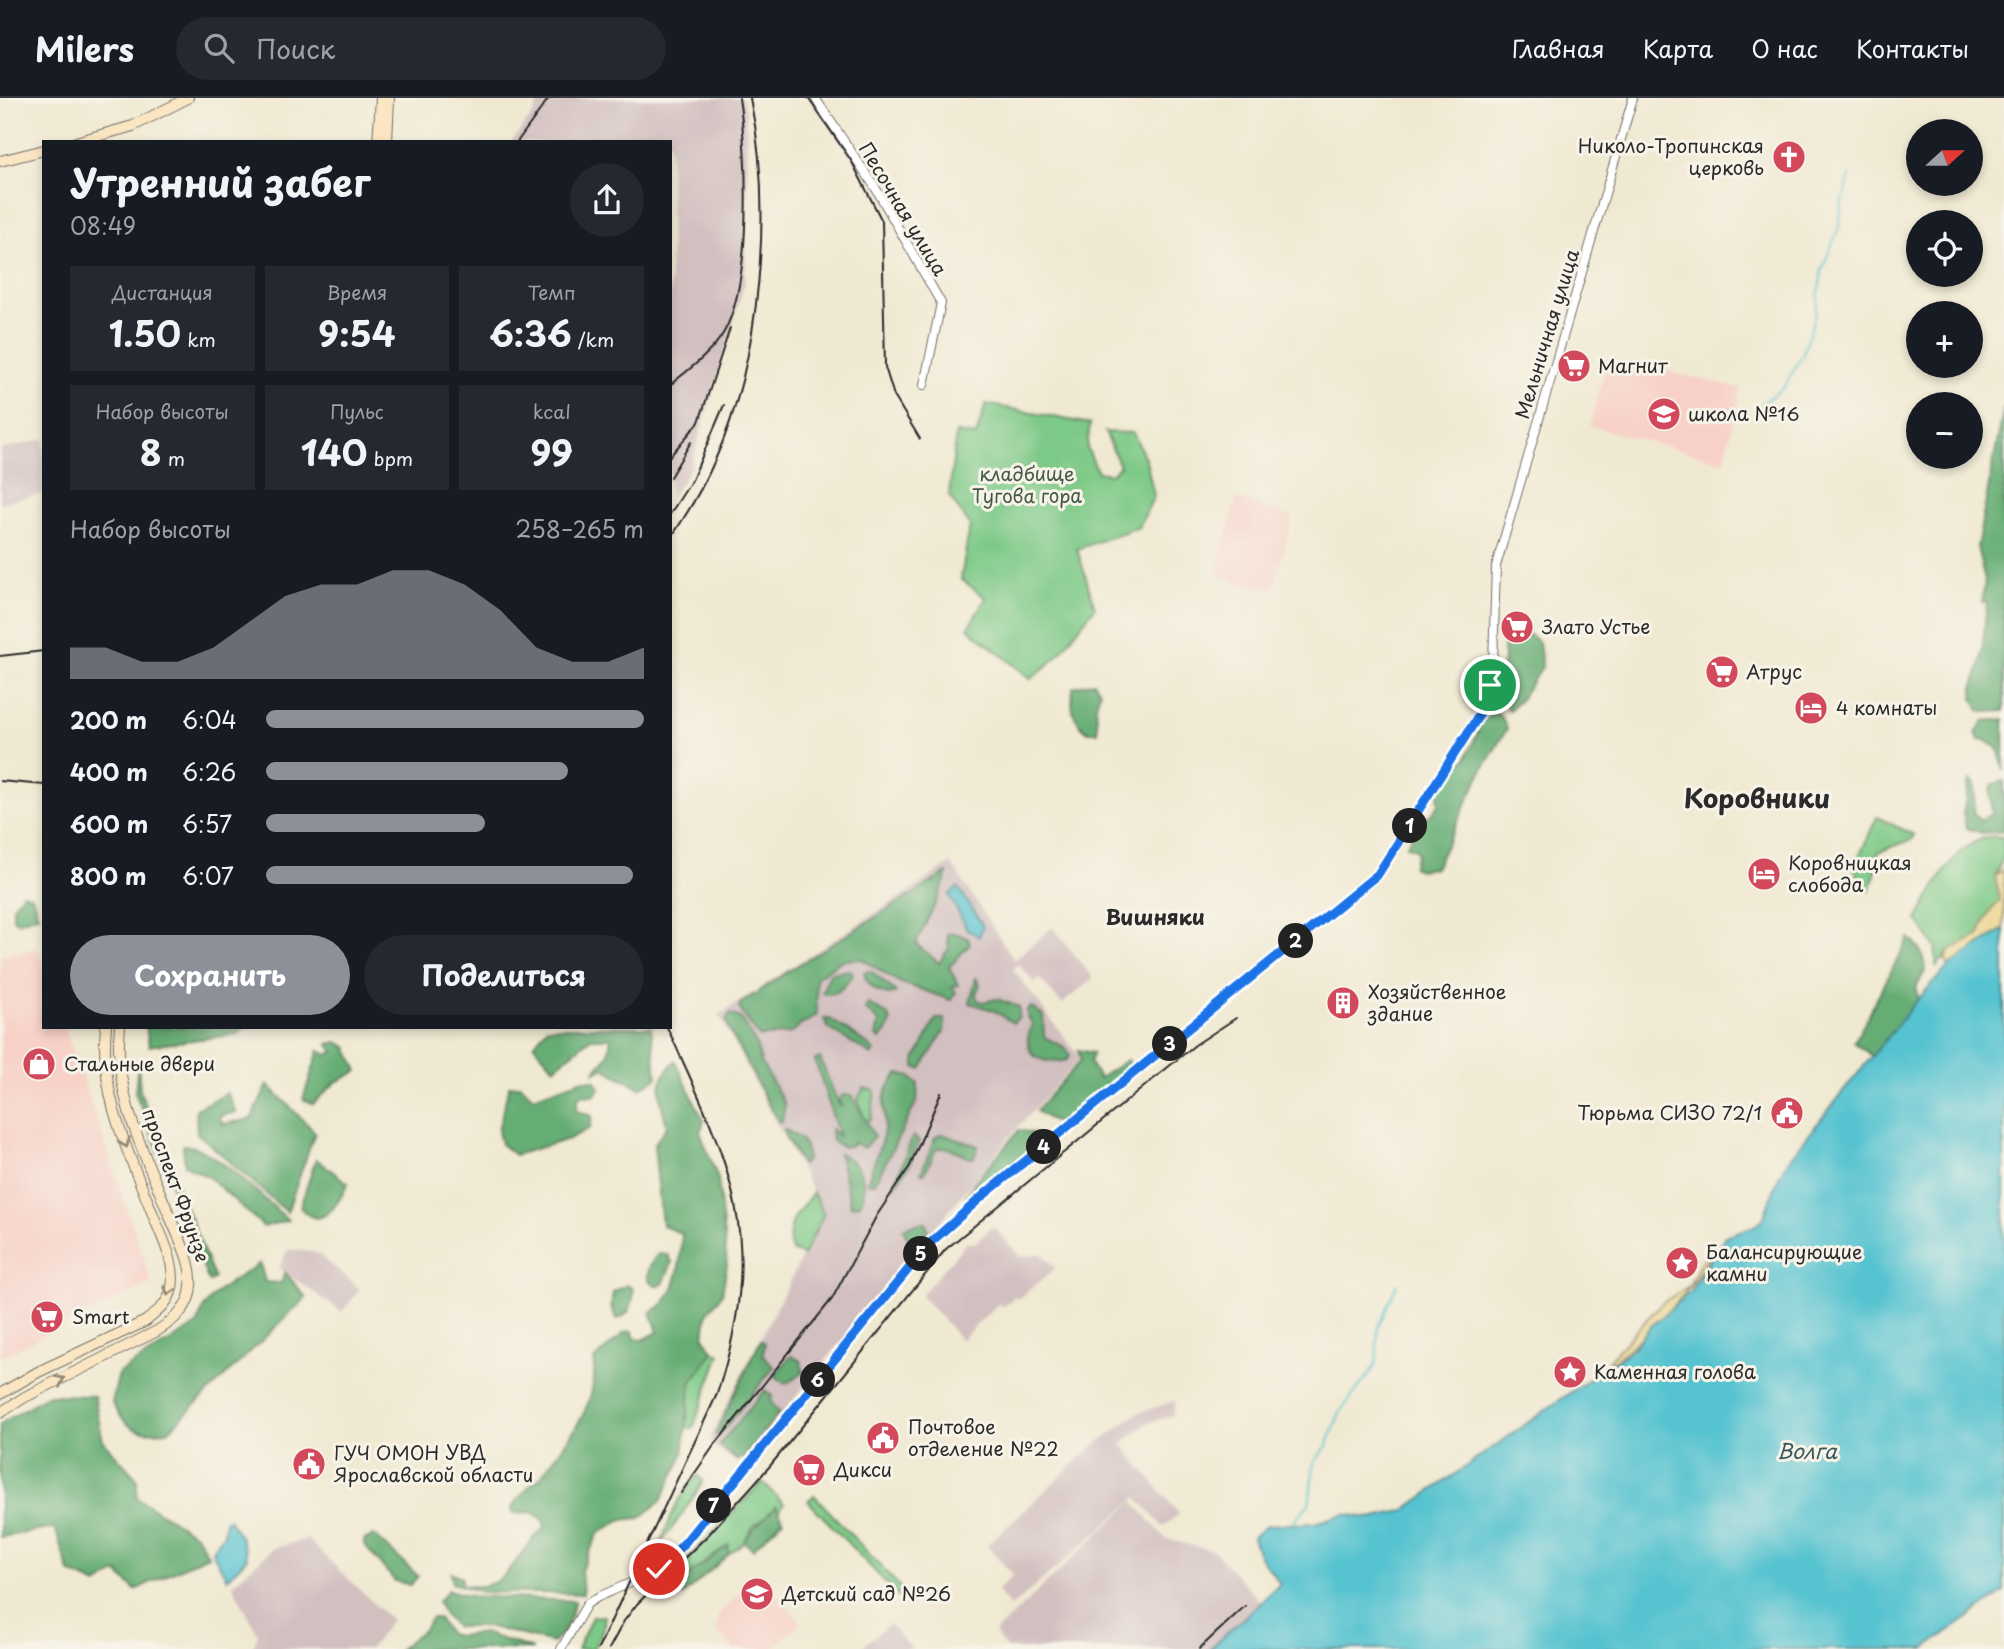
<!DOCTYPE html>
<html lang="ru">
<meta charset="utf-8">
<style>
body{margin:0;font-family:"Playpen Sans",sans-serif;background:#242831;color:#f1f3f6;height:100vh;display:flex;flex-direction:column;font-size:26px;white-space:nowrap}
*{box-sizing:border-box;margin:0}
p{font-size:23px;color:#9ea1a6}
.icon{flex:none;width:38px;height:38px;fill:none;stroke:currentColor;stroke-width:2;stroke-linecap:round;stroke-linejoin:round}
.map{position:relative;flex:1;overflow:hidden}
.side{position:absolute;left:42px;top:42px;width:630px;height:889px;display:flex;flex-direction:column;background:#171b24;border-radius:0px;box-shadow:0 4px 10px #0003}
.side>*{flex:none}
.needle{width:46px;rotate:69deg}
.controls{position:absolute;left:1906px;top:21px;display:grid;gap:14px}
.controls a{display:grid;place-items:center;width:77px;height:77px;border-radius:50%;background:#171b24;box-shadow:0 4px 10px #0003;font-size:35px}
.pin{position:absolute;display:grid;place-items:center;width:60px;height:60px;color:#fff;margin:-30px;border:4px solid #fff;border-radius:50%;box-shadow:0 2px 7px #0007}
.km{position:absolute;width:35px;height:35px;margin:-18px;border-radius:50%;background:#222;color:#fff;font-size:19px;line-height:35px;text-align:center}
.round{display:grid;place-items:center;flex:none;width:74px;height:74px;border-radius:37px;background:#242831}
.overview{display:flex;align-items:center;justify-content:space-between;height:119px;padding:0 28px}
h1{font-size:38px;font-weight:700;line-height:52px}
.figures{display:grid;grid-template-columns:repeat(3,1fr);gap:10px;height:119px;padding:7px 28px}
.figures div{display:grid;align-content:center;border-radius:0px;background:#242831;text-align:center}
.figures b{font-size:35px;font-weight:700}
.figures small{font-size:19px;font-weight:400}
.figures p{font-size:19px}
.chart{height:196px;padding:14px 28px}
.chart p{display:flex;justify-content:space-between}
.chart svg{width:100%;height:126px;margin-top:7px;fill:#8c9099;opacity:.7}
.primary-button{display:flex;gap:14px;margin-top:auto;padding:14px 28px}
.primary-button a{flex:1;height:80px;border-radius:42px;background:#8c9099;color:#fff;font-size:28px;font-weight:700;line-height:80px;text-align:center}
.primary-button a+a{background:#242831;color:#f1f3f6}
ul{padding:0 28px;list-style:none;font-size:23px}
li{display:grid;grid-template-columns:112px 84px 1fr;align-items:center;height:52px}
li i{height:18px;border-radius:9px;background:#8c9099}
header{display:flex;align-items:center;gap:42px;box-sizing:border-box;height:98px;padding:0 35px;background:#171b24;border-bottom:2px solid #363941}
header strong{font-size:33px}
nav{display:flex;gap:38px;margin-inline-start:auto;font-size:24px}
.search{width:490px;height:63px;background:#242831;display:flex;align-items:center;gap:18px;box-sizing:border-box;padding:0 24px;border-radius:38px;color:#9ea1a6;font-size:26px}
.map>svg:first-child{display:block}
.built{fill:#f7d1c7}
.industrial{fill:#d2bfc0}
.green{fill:#7dc987;stroke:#547a59;stroke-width:2}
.forest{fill:#66ad74;stroke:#486c50;stroke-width:2}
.sand{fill:#eeda9e;stroke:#8c8264;stroke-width:2}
.water{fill:#57c3d0;stroke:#41777e;stroke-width:2}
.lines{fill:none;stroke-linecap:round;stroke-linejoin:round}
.stream{stroke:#57c3d0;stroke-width:2}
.tertiary-casing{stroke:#706e65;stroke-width:10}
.secondary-casing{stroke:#706e65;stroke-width:12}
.tertiary{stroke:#fff;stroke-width:8}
.secondary{stroke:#fbe6c3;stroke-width:10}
.rail{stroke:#2b2b2b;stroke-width:2}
.oneway{stroke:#938877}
.route-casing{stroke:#fff;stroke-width:14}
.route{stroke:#1a73e8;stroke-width:9}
.labels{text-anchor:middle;stroke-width:6;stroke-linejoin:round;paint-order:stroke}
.poi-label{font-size:19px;fill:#2b2b2b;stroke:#f7f3e8;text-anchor:start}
.street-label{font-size:19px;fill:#2b2b2b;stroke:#f7f3e8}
.park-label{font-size:19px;fill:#445a47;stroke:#f7f3e8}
.neighbourhood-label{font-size:21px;font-weight:bold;fill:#2b2b2b;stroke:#f7f3e8}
.water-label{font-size:21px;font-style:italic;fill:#38595d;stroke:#f7f3e8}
.district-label{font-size:26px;font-weight:bold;fill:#2b2b2b;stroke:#f7f3e8}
</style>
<header>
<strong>Milers</strong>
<div class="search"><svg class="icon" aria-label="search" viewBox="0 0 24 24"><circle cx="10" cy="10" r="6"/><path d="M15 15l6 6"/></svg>Поиск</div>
<nav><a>Главная</a><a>Карта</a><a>О нас</a><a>Контакты</a></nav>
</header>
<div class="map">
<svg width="2004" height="1551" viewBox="0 0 2004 1551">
<rect width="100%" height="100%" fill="#f7f3e8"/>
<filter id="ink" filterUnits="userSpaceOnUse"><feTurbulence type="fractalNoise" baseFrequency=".0143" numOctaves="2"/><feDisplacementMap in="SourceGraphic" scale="14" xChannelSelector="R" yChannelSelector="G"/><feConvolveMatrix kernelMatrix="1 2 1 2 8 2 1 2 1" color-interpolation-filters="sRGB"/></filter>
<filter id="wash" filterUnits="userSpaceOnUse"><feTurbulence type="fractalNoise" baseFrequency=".00686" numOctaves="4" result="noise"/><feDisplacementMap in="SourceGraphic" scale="28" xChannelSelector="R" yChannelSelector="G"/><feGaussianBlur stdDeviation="1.57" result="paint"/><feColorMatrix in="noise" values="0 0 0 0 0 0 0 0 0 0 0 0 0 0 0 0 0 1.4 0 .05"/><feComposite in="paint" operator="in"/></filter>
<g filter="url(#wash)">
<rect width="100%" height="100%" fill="#f0e9d2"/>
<g class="built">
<path d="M1608,260L1741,290L1724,364L1590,328Z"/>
<path d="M1236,400L1293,419L1273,492L1216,478Z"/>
<path d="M37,850L44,869V929H65L152,1185L86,1215L0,1260V858Z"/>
<path d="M758,1477L801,1524L773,1551H733L716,1533L719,1515Z"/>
</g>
<g class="industrial">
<path d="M538,0H742L746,13L747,89L745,184L689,373L670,401V44H511L535,14Z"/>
<path d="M44,341V395L0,405V352Z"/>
<path d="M951,765L1014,862L1052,829L1093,880L1062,906L1040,881L1035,885L1018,866L1013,871L1080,960L1012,1036L743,1363L740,1361L737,1364L712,1347L710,1340L824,1116L719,917Z"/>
<path d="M993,1128L1020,1159L1040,1155L1056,1170L1018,1201L1014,1199L1003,1209L999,1205L961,1242L921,1197L966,1145H975Z"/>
<path d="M288,1151L318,1155L360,1191L342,1214L279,1170Z"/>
<path d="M1175,1303L1173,1318L1147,1325L1122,1346L1179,1416L1163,1429L1137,1399L1011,1509L997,1493L1013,1477L987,1447L1091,1350L1138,1315Z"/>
<path d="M1133,1403L1166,1441L1214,1453L1260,1503L1210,1551H1007L994,1535Z"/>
<path d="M307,1441L391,1522L370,1551H252L258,1536L232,1486L274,1450Z"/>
<path d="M889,1526L912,1551H860Z"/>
</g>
<g class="green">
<path d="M986,306L1090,326L1087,350L1098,374L1111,376L1120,368L1105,334L1133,335L1146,362L1154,398L1139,429L1077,451L1095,509L1056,560L1031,581L968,530L986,500L961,481L970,427L949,398L956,335L976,338Z"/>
<path d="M1877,719L1914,737L1911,742L1878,754V766L1870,793L1865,791L1854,770Z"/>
<path d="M1996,738L2004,740V758L1995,778L2001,803L1989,814L1979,838L1951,851L1937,868L1935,849L1917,822C1936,790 1952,742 1996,738Z"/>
<path d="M864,990L875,993L871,1021L865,1023L858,1001Z"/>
<path d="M813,1095L824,1116L803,1158L792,1153C783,1129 798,1113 813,1095Z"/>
<path d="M713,1253L720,1256L693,1330H690L685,1326L691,1285Z"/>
<path d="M697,1377L703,1383C700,1390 666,1441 661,1443L677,1405Z"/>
<path d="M762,1384L784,1406L779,1413L776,1408L765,1421L754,1427L744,1444L728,1457V1447L689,1477L675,1493L666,1483Z"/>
<path d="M814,1397L912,1502L907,1507L808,1403Z"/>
<path d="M605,1518L603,1532L593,1551H577L592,1519Z"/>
</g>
<g class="forest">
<path d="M2004,309V613L1981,614L1973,601L1974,588L1981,563L1987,504H1982L1985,483L1977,449Z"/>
<path d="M1526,535L1539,544L1542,569L1519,603L1509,612L1499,598L1504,560L1502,538L1522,544Z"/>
<path d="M1094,584L1100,593L1096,608L1098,634H1088C1071,621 1071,609 1073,589Z"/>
<path d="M1495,613L1504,623L1507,631L1483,671L1435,770L1419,772L1413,768L1417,755L1416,751L1406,748L1422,721L1432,716L1439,706L1438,695L1453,668L1465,662L1483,622Z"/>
<path d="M2004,621V673L1998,650L1983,641L1979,642L1976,635L1984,623Z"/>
<path d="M1970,682L1975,686L1974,715L1980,722L1992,716L1990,691L1993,686L2004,683V733L1982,735L1966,730L1963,715Z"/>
<path d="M947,775C946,787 923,830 916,846L939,865L949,850L947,836L955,835L968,840L970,846L949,869L958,887L952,889L956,894L951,902L899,884L862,861L842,862L816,880L817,916C810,924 799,925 792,935L759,939L739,910L740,906L793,870Z"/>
<path d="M23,795L32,798L38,817L18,824L13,821V808Z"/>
<path d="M1909,840L1920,851L1926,871L1916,890L1918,901L1873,959L1854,944Z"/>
<path d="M851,872L853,877C845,888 837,899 822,895L830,875Z"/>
<path d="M871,873L896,894L890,897C878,895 866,887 864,874Z"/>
<path d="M976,880L980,886L976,896L977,902L983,904L997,901L1019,909V919L1013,925L993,912L970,905Z"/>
<path d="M868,906L885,915L891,922L888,932L880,941L876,939L879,924L865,911Z"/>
<path d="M1031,909L1043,917L1044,939L1066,950L1070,957L1067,962C1051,966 1027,963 1028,941C1028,935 1032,930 1032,924L1027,919V912Z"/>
<path d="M730,916L741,920L756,946L761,964L785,1007L782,1023L779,1024L772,1013L730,933L726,923Z"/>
<path d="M824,921H830C842,930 868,944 875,954L872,957L828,930Z"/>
<path d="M936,921H945L944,933L921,971L915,969V962Z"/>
<path d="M146,929H244L238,936L149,948Z"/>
<path d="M547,929H651L657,980L640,990L603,970L593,975L608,958L611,940H591L554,970L534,947Z"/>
<path d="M337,944L347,949L358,973L336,984L313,1006L303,1001L319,952L327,957L334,954L328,946Z"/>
<path d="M1078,952L1093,955L1090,965L1099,980L1127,962L1134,970L1062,1029L1036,1013L1081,962Z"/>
<path d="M820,960L839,1007L841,1008L839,1001L843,997H852L874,1038L864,1050L853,1044V1047L843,1049L832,1043L831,1031L839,1038L815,962Z"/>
<path d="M675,963L704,1023L700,1034L718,1081L727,1167L722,1196L707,1216L704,1239L713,1253L691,1285L683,1357L661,1403L640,1420L620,1422L598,1436L581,1472L583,1496L483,1494L452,1485L451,1474L461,1479L463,1487C512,1496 511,1456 545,1430L543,1421L532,1414L513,1415L512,1409L531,1386L540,1380C566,1343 599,1309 594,1262L625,1234L633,1233L634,1240L643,1242L658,1234L651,1214C678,1203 681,1162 682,1136L662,1127L654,1047L667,1028C660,999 652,986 675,963Z"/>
<path d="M138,966L140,993L214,1180L209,1184L135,994Z"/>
<path d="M898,976L909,978L918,986L917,1003L875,1085H868C871,1068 880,1053 883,1037C890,1010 874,1004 898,976Z"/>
<path d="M581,982H595L600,990L594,998L579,997L576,1012L592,1018L590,1030L569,1041L515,1057L501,1046L498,1033L509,988L521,987L533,999Z"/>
<path d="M268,987L315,1034L287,1114L197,1035L196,1011L227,995L236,1014L220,1018L222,1026L251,1021Z"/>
<path d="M784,1031C800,1039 807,1044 807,1062L802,1067L784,1036Z"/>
<path d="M1019,1032L1047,1039L966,1099L974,1085Z"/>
<path d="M941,1036L978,1048L974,1060H968C959,1053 948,1048 936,1051L925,1075H921L935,1040Z"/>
<path d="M913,1038L919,1043L909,1068L893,1091Z"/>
<path d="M183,1047C214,1048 264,1102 288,1122L264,1129L210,1080L185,1067Z"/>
<path d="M839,1056C859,1061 871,1089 860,1106L851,1108Z"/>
<path d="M316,1061L348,1085C340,1103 321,1137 300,1109Z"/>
<path d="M920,1125H926L928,1133L913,1151L903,1130Z"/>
<path d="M660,1155L668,1157L672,1164L663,1186L657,1188L648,1182C647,1173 652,1160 660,1155Z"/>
<path d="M260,1165L265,1184L281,1185L285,1174L306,1200L168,1333C136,1335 128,1333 112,1305L119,1275L198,1226C202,1197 236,1182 260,1165Z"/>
<path d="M628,1187L633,1191C634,1205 630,1217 617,1221L611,1209L613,1194Z"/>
<path d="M761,1242L765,1245L763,1257L774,1269L718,1339L715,1336Z"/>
<path d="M791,1258L801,1263L803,1275L785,1286L775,1277Z"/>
<path d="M765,1292L772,1298L771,1304L779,1315L742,1360L736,1362L719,1347Z"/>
<path d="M48,1297L94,1298L103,1343L137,1381V1400L197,1438L208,1457L135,1492L117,1474L97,1487L69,1474L55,1430L0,1439V1326Z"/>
<path d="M776,1408L783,1422L753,1451L744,1444C753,1428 765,1421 776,1408Z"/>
<path d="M374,1437L418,1478L411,1487L395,1483L364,1447V1442Z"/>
<path d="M729,1447L728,1457L683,1497L675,1493L689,1477Z"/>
<path d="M448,1492L470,1498L575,1503L567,1529L553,1545L490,1529H456L444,1517L438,1504Z"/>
<path d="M432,1520H438L449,1536L458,1538L483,1535L533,1551H399L424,1531Z"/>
</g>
<g class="sand">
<path d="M2004,771V831L1949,868L1945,862L1951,851L1979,838L1989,814L2000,803L1995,778Z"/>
<path d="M1717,1144C1694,1195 1656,1227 1614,1263H1608L1662,1205L1689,1188L1700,1166Z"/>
</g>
<g class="water">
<path d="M958,789L983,828L979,839L967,831L949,797Z"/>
<path d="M2004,831V1494L1924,1551H1210L1280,1486L1259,1457L1253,1439L1267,1427L1314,1425L1344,1416L1370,1420L1403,1413L1632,1251L1649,1230L1690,1194L1725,1138L1754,1128L1763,1121L1780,1076L1793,1056L1918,901L1949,868Z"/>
<path d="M229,1421L241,1440L247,1460L227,1481L212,1453L224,1435L225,1423Z"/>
</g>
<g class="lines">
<g class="stream">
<path d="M1755,311L1784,289L1803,256L1816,214L1822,172L1840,126L1841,110L1850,78"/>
<path d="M1292,1425L1309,1406L1314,1365L1327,1348L1340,1314L1376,1267L1378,1229L1397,1186"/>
</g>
</g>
</g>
<g filter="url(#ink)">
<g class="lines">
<defs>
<g id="tertiary">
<path d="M815,0L875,89L941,205L924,287"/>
<path d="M561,1551L587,1506L598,1499L655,1474L686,1443L929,1146L985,1096L1378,776L1479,617L1489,594L1493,565L1496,468L1633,0"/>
</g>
<g id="secondary">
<path d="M76,44L133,28L188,0"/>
<path d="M378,44L381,0"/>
<path d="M387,44L389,0"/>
<path d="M0,63L44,52"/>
<path d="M0,1296L38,1274L146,1223C157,1214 169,1205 172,1190C177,1165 160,1136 152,1114C128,1054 99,995 106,929"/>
<path d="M0,1315L25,1299L157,1233C174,1222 190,1210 191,1188C193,1165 179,1141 171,1121C147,1062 112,995 120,929"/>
</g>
</defs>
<use href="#tertiary" class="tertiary-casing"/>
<use href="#secondary" class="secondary-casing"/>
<use href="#tertiary" class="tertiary"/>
<use href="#secondary" class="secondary"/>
<g class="rail">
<path d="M808,0L852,64L882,123L885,269L894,298L920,341"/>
<path d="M517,44L549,0"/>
<path d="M670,287C688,272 712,255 724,234C752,184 748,57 739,0"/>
<path d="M670,358L699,324L730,230"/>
<path d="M670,379L691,344"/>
<path d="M670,416L692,382L724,307"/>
<path d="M670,441C687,416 703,390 715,362C761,260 773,109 750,0"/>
<path d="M0,558L44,553"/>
<path d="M0,683L44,687"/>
<path d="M681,1395L713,1349L832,1201L877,1117L910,1068L941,995"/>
<path d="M598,1551L717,1296C767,1141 732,1069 667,929"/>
<path d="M609,1551L624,1523L637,1506L709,1436L770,1368L946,1151L1195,947L1236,920"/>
<path d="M1199,1551L1245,1508"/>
</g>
</g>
<defs><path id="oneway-chevron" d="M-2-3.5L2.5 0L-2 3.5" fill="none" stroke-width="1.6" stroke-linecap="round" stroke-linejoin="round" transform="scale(1.75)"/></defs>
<g class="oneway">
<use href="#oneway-chevron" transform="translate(125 1045) rotate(69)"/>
<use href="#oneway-chevron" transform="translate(169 1193) rotate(107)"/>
<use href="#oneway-chevron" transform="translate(60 1282) rotate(-26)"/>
</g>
</g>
<g class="lines" filter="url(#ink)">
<defs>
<path id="route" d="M659,1471L686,1443L929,1146L985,1096L1378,776L1479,617L1490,587"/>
</defs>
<use href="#route" class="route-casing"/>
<use href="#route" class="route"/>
</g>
<defs>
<symbol id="church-disc" viewBox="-11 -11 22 22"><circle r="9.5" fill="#d1495b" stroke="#f7f3e8"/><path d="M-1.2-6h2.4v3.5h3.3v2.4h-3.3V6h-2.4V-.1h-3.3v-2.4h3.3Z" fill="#fff"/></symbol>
<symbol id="supermarket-disc" viewBox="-11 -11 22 22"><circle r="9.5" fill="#d1495b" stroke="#f7f3e8"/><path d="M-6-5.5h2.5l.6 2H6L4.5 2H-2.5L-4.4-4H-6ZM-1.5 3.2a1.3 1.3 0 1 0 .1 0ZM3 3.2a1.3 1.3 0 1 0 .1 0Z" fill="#fff"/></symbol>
<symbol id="school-disc" viewBox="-11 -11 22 22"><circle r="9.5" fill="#d1495b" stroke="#f7f3e8"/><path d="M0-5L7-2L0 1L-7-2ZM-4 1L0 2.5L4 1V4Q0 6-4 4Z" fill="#fff"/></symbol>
<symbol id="hotel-disc" viewBox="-11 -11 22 22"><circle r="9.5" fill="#d1495b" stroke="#f7f3e8"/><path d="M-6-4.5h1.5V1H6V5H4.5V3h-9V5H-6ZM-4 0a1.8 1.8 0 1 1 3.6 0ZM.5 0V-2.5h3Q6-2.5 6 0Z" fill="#fff"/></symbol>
<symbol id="building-disc" viewBox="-11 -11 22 22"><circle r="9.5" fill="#d1495b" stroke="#f7f3e8"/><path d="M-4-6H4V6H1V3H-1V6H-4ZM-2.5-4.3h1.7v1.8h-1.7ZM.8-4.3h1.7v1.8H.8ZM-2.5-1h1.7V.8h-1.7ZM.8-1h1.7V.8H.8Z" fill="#fff"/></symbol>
<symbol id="shop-disc" viewBox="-11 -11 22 22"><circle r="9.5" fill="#d1495b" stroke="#f7f3e8"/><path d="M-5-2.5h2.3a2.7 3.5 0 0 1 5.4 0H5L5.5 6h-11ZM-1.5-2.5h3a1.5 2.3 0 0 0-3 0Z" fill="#fff"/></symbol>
<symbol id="civic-disc" viewBox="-11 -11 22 22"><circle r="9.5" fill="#d1495b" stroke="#f7f3e8"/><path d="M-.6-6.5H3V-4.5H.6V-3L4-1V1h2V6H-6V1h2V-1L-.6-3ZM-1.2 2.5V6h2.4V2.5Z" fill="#fff"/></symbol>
<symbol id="sight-disc" viewBox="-11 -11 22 22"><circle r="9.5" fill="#d1495b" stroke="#f7f3e8"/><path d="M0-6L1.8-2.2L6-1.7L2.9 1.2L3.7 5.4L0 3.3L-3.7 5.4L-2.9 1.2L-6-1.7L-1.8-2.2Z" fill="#fff"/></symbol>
</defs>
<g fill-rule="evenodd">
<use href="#church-disc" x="1770" y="40" width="38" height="38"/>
<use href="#supermarket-disc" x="1555" y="249" width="38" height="38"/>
<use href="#school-disc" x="1645" y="297" width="38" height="38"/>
<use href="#supermarket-disc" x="1498" y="510" width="38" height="38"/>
<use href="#supermarket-disc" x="1703" y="555" width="38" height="38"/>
<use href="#hotel-disc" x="1792" y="591" width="38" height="38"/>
<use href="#hotel-disc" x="1745" y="757" width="38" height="38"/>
<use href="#building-disc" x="1324" y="886" width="38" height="38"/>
<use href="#shop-disc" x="20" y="947" width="38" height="38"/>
<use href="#civic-disc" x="1768" y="996" width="38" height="38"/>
<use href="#sight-disc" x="1663" y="1146" width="38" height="38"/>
<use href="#supermarket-disc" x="28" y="1200" width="38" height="38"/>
<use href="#sight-disc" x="1551" y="1255" width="38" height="38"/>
<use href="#civic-disc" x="864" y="1321" width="38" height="38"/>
<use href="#civic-disc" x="290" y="1347" width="38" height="38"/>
<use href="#supermarket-disc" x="790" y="1353" width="38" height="38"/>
<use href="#school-disc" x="738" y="1477" width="38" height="38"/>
</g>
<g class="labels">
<g class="poi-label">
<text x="1764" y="55" text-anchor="end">Николо-Тропинская<tspan x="1764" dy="22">церковь</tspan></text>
<text x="1598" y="275">Магнит</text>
<text x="1688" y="323">школа №16</text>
<text x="1542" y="536">Злато Устье</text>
<text x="1746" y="581">Атрус</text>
<text x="1836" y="617">4 комнаты</text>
<text x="1788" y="772">Коровницкая<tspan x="1788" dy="22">слобода</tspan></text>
<text x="1368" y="901">Хозяйственное<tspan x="1368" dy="22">здание</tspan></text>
<text x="64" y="973">Стальные двери</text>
<text x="1762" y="1022" text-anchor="end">Тюрьма СИЗО 72/1</text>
<text x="1706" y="1161">Балансирующие<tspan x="1706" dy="22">камни</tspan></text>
<text x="72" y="1226">Smart</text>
<text x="1594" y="1281">Каменная голова</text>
<text x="908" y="1336">Почтовое<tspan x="908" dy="22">отделение №22</tspan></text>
<text x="334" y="1362">ГУЧ ОМОН УВД<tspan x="334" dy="22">Ярославской области</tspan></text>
<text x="834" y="1379">Дикси</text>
<text x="782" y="1503">Детский сад №26</text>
</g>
<g class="street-label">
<text transform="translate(903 111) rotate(59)" y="7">Песочная улица</text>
<text transform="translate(1547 236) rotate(-73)" y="7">Мельничная улица</text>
<text transform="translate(176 1087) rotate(70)" y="7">проспект Фрунзе</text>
</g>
<g class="park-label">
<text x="1027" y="383">кладбище<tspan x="1027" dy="22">Тугова гора</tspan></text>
</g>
<g class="neighbourhood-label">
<text x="1155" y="827">Вишняки</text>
</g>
<g class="water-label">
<text x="1807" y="1361">Волга</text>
</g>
<g class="district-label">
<text x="1757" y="710">Коровники</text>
</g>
</g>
</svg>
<div class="controls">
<a><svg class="needle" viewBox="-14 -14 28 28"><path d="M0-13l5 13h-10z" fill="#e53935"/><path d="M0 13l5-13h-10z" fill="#9ea1a6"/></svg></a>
<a><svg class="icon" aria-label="locate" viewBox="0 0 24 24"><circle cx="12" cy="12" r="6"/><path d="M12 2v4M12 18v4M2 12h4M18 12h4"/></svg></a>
<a>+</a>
<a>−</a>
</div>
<div class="pin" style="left:1490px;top:587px;background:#1e9e55"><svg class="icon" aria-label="arrive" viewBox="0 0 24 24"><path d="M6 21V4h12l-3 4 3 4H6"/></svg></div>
<div class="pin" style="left:659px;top:1471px;background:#d93025"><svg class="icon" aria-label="check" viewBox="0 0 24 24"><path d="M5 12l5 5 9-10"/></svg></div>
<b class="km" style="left:1410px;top:728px">1</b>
<b class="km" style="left:1296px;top:843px">2</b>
<b class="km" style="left:1170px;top:946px">3</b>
<b class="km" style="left:1044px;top:1049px">4</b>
<b class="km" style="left:921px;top:1156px">5</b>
<b class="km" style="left:818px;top:1282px">6</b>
<b class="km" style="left:714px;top:1408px">7</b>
<section class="side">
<div class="overview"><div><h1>Утренний забег</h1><p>08:49</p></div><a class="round"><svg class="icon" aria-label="share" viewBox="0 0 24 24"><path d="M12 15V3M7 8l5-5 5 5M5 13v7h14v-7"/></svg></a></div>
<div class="figures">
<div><p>Дистанция</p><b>1.50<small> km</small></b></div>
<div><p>Время</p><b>9:54</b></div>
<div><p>Темп</p><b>6:36<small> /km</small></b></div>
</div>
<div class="figures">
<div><p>Набор высоты</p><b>8<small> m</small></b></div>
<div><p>Пульс</p><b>140<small> bpm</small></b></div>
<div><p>kcal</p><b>99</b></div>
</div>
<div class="chart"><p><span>Набор высоты</span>258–265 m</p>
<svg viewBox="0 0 160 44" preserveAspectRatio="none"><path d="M0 44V33L10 33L20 38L30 38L40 33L50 24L60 15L70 11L80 11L90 6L100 6L110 11L120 20L130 33L140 38L150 38L160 33V44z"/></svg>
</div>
<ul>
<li><b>200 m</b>6:04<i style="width:100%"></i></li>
<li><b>400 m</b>6:26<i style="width:80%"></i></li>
<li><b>600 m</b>6:57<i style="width:58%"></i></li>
<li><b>800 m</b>6:07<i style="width:97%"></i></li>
</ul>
<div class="primary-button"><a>Сохранить</a><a>Поделиться</a></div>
</section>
</div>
